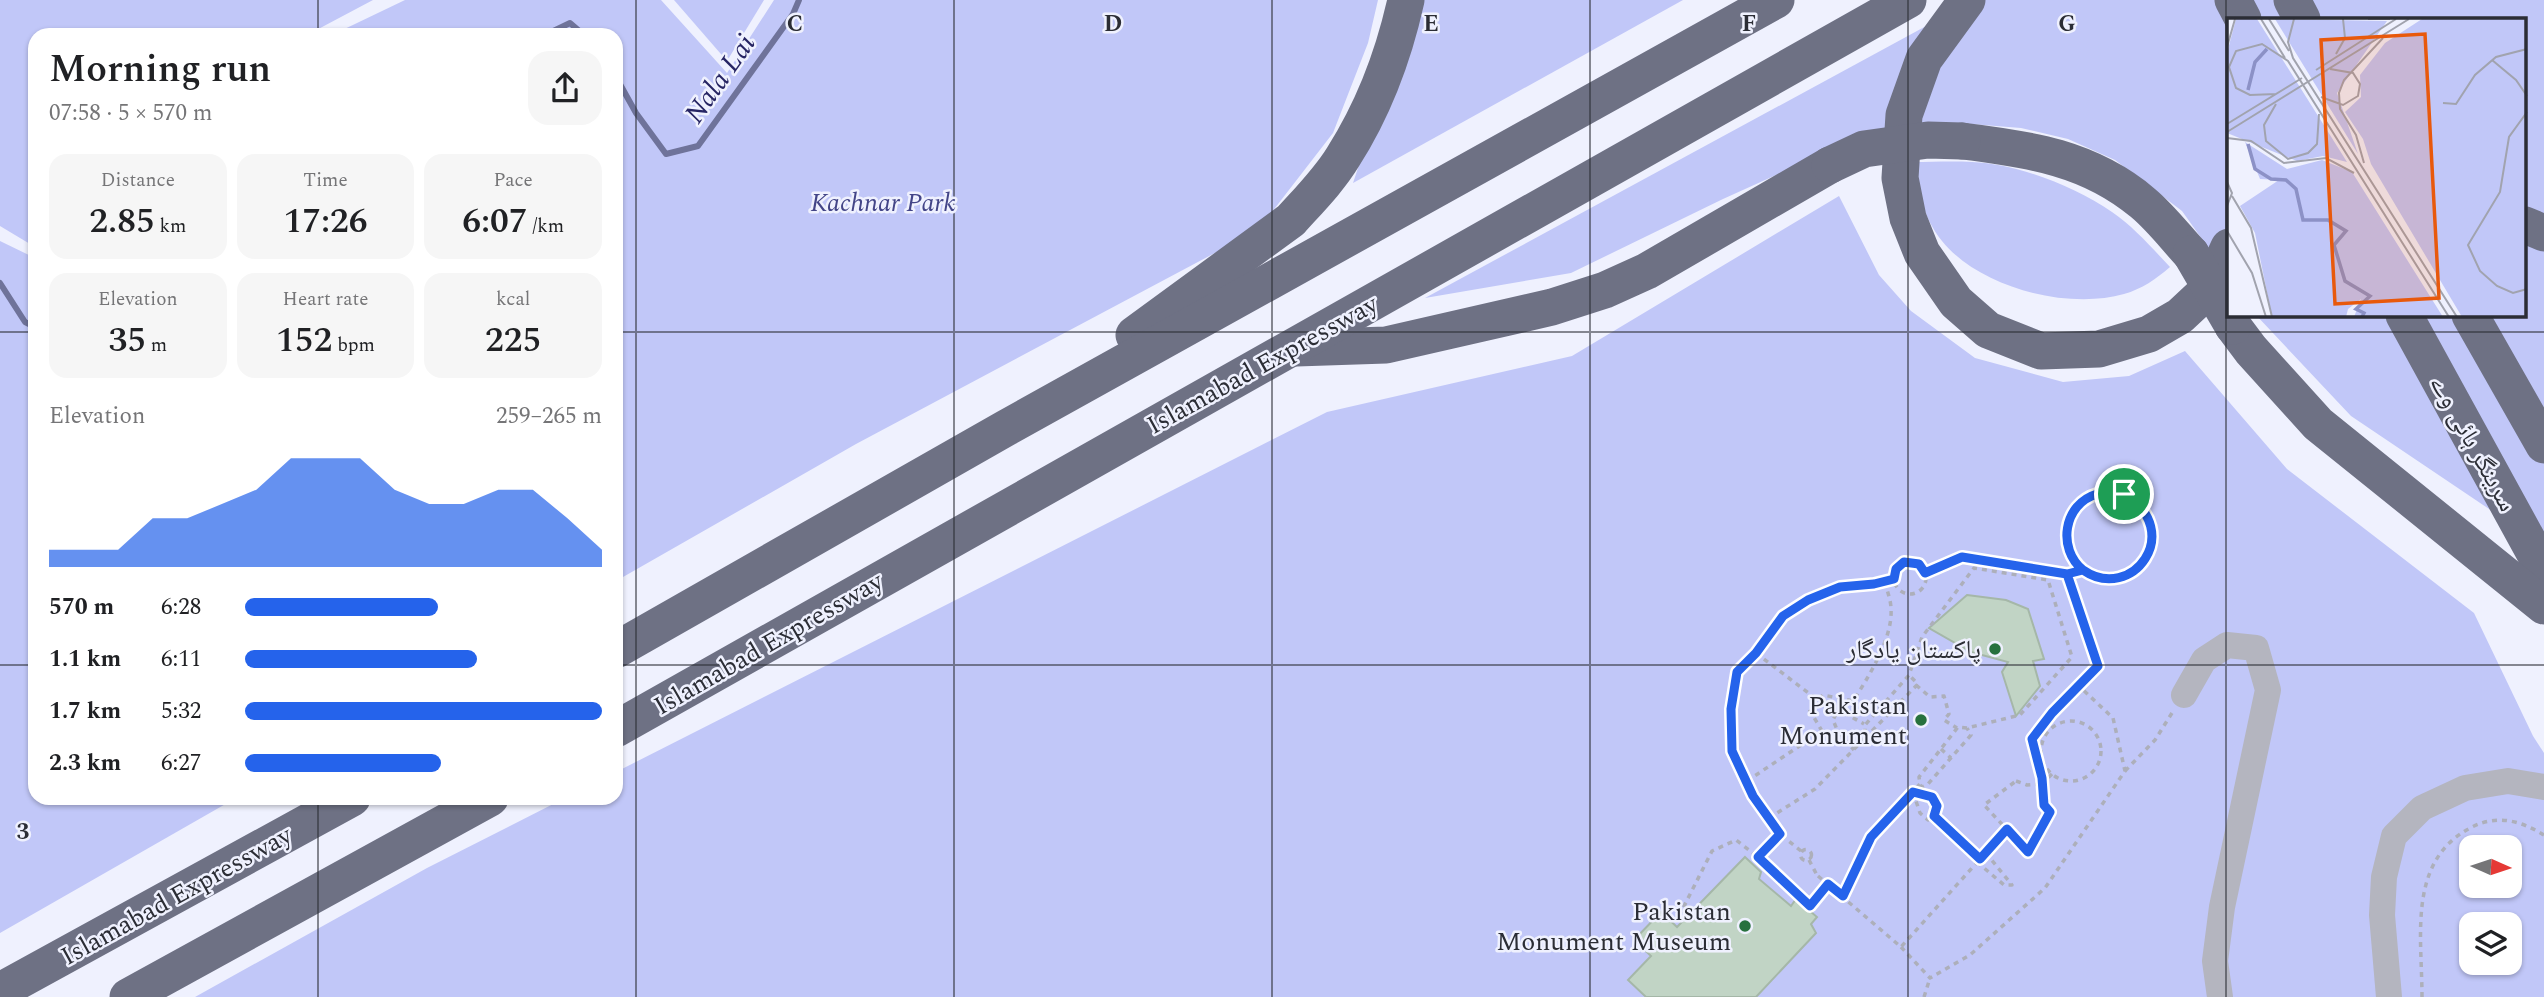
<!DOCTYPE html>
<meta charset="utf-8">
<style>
body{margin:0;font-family:Spectral,"Noto Naskh Arabic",serif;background:#f6f6f6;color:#202124;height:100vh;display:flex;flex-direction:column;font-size:26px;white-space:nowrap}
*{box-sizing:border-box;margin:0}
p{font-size:23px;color:#757577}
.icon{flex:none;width:38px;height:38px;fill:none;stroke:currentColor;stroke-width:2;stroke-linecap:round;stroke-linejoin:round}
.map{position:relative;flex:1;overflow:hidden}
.side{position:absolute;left:28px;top:28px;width:595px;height:777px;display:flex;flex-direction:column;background:#fff;border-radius:21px;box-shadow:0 2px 5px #0004}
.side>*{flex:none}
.needle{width:46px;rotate:93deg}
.controls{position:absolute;left:2459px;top:835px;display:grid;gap:14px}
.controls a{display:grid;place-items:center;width:63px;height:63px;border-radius:14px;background:#fff;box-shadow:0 2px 5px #0004;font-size:35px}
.pin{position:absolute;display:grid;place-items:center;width:60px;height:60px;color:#fff;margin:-30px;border:4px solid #fff;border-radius:50%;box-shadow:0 2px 7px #0007}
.round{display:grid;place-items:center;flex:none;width:74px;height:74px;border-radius:21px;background:#f6f6f6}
.headline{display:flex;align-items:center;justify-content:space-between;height:119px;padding:0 21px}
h1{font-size:38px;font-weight:600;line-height:52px}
.metrics{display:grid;grid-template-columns:repeat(3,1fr);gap:10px;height:119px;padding:7px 21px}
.metrics div{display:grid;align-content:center;border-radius:18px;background:#f6f6f6;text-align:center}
.metrics b{font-size:35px;font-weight:600}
.metrics small{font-size:19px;font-weight:400}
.metrics p{font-size:19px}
.chart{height:196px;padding:14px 21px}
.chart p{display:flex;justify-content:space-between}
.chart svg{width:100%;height:126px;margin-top:7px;fill:#2563eb;opacity:.7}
ul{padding:0 21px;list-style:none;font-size:23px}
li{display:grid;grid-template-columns:112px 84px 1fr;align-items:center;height:52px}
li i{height:18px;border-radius:9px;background:#2563eb}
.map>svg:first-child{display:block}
.green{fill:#c1c7f8;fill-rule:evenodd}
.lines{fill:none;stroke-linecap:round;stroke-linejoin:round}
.stream{stroke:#6f739a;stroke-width:6}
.building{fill:#c1d4c5;stroke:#a5b7a8;stroke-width:2}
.path{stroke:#adafba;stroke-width:3.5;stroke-dasharray:5 5;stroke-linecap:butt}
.minor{stroke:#b4b5bf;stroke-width:26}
.highway{stroke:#6e7184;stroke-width:37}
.highway-bridge{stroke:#6e7184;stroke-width:37}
.route-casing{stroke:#fff;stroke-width:14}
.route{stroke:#2563eb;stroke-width:9}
.grid{fill:none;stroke:#2b2d35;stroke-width:2;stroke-opacity:0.55}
.poi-dot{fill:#27713e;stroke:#eff1fe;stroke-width:2.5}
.labels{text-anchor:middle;stroke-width:5;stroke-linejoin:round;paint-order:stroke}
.park-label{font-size:26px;font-style:italic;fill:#434588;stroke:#eff1fe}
.street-label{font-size:26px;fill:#2b2d35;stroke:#eff1fe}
.poi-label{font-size:26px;fill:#2b2d35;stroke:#eff1fe;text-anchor:end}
.water-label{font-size:28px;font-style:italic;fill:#272564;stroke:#eff1fe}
.inset-river{fill:none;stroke:#8c91c6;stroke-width:3.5}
.inset-road{fill:none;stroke:#a1a3ae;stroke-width:2}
.view{fill:#e8590c;fill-opacity:0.15;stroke:#e8590c;stroke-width:3.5}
.inset-edge{fill:none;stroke:#2b2d35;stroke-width:3.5}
.grid-label{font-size:23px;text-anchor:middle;font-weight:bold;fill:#2b2d35;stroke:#eff1fe;stroke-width:5;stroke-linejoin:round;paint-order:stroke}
</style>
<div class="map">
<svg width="2544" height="997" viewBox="0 0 2544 997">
<rect width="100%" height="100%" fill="#eff1fe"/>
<g class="green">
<path d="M0,0H373L307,35H35V247L0,226Z"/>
<path d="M405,0H661L727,73L774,0H1378L1368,43L1333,133L1258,230L856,444L616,581V35H332Z"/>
<path d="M674,0H764L727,61Z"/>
<path d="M1414,0H1683L1353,183Z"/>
<path d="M1974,0H2544V546L2351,416L2256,315H2525V19H2229V277L2182,211L2115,160L2068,139L2021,128L1958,123L1871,132L1723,199L1571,273L1425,298Z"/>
<path d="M1913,162C1932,162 1952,161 1972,162C2018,164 2074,186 2112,212C2134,227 2152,248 2170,267C2156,279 2142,289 2124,294C2068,310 1980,288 1942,241C1923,217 1918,192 1913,162Z"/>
<path d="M1839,196L1879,275L1911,311L1975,358L2063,382L2129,376L2185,351L2287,469L2474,613L2533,736L2544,753V997H195L427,868L565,798H616V772L1327,412L1572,356ZM2471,847H2510V886H2471ZM2471,924H2510V962H2471Z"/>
<path d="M0,241L35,258V798H236L0,933Z"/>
</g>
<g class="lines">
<g class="stream">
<path d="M545,35L570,23L584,35"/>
<path d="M616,77L636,113L666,154L698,146L793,14L799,0"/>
<path d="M0,283L25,322L35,327"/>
</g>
</g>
<g class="building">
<path d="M1967,595L2006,600L2028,609L2044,659L2033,661L2040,686L2016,716L2002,672L2008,662L1971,652L1929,628Z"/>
<path d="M1745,857L1761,872L1759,879L1791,906L1796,899L1817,917L1811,924L1816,933L1756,997H1646L1628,980L1651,956L1634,940L1661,912L1677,927Z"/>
</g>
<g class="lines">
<g class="path">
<circle cx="2109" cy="535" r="43"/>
<circle cx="1910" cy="578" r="16"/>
<path d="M1925,573L1962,557L2067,574"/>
<path d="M1756,653L1836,714L1841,711L1864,724"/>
<path d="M1916,685L1930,697L1944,696L1949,714L1944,720L1957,728"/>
<path d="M1836,714L1833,720L1838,732L1854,750"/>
<circle cx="2071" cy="751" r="30"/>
<path d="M1865,738L1918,684L1909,675"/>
<path d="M1941,749L1951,758"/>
<path d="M2125,771L2155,740L2172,713"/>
<path d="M2052,774L2042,784L2032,739L2052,713L2098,666L2067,574L2083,570"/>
<path d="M1747,781L1822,731L1809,709L1823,695L1853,701C1868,678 1893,638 1891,609C1891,600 1887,591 1885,582"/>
<path d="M2016,781L2027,785L2042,784L2044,805L2050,812L2028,852L1984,805Z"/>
<path d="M1920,785L1922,787L1928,784L1971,735L1967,728"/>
<path d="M1913,792L1920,813L1928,820L1933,817"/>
<path d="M1914,792L1932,797L1937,806L1934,816L1980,859"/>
<path d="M1769,818L1815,789L1865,738V725L1909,675L1922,637L1974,568L2048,580L2072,657L2020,715L1967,728L1958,727L1919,777L1920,784L1871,837L1843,896"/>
<path d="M1780,834L1758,857L1810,906L1828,884"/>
<circle cx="1806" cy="855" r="5.5"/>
<path d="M1801,851L1780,834L1753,796L1733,751L1731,709L1737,672L1756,653L1783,616L1808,600L1840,587L1874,584L1894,579"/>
<path d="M1809,860L1818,877"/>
<path d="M1977,862L2004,885H2012L1986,853"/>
<path d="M1818,876L1901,947L2007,829"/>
<path d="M1679,916L1712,851L1736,840L1758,857"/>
<path d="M1901,947L1930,978L1970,955L2045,888L2125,771L2113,718L2079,686"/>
<path d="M1924,997L1930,978"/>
<path d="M2422,997C2422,935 2407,860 2472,827C2498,814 2521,821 2544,835"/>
</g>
<g class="minor">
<path d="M2184,695L2204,660L2227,645L2256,648L2268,690L2222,907L2215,961L2220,997"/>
<path d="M2389,997L2382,915L2384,877L2394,836L2422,808L2465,788L2508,781L2544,787"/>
</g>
<g class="highway">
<path d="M1967,0L1924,59L1904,115L1900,178L1908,218L1922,253L1956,302L1988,330L2041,351L2099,349L2149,334L2180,316L2210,288L2229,247"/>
<path d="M2233,0L2243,19"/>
<path d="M2292,0L2302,19"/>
<path d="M1962,141C2029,149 2090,158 2143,203C2161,218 2176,238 2191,254"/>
<path d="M2525,225L2544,233"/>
<path d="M2404,315L2544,570"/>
<path d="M2470,315L2544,445"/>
<path d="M2233,326L2251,350L2318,424L2544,606"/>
<path d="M1134,335L1291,220C1309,200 1329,180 1343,157C1373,110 1394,54 1406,0"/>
<path d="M1296,348L1386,345L1552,307L1605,290L1647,271L1830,165"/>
<path d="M616,650L1006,428L1776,0"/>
<path d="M616,729L1908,0"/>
<path d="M0,991L352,798"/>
<path d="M128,997L490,798"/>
</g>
<g class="highway-bridge">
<path d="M1830,165L1864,149L1928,140L1962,141"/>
<path d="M2191,254L2233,326"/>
</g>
</g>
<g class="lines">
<defs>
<path id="route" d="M2124,494C2115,493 2106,491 2097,494C2063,504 2057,549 2083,570L2067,574L1962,557L1925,573L1919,564L1904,562L1896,569L1894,579L1874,584L1840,587L1808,600L1783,616L1756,653L1737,672L1731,709L1732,751L1753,796L1780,834L1758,857L1810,906L1828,884L1843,896L1871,837L1913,792L1932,797L1937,806L1934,816L1980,859L2007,829L2028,852L2050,812L2044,805L2042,778L2032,739L2052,713L2098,666L2067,574L2083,570C2132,604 2186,531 2124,494"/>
</defs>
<use href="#route" class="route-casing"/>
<use href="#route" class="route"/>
</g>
<path class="grid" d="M318,0V35M636,0V997M954,0V997M1272,0V997M1590,0V997M1908,0V997M2226,0V997M0,332H35M616,332H2544M0,665H35M616,665H2544M318,798V997"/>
<g class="poi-dot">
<circle cx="1995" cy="649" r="7"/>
<circle cx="1921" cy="720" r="7"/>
<circle cx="1745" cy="926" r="7"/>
</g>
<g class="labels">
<g class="park-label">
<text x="883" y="211">Kachnar Park</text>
</g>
<g class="street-label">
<text transform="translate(1262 364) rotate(-29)" y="9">Islamabad Expressway</text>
<text transform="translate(2474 443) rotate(61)" y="9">سرینگر ہائی وے</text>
<text transform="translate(768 643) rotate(-30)" y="9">Islamabad Expressway</text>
<text transform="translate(176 895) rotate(-29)" y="9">Islamabad Expressway</text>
</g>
<g class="poi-label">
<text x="1981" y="658">پاکستان یادگار</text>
<text x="1907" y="714">Pakistan<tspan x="1907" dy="30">Monument</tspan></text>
<text x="1731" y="920">Pakistan<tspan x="1731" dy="30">Monument Museum</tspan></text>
</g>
<g class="water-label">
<text transform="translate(719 78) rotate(-55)" y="10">Nala Lai</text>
</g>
</g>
<g transform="translate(2227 18)">
<rect width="299" height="299" fill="#eff1fe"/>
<path d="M9,1H30L120,144L96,138L70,143L0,115V35ZM48,1L160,3L110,75L131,136ZM195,1H299V299H235L144,146L136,121L118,94L134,79L133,57L158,25ZM18,124L60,151L95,142L125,154L216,299H127L134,281L121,291L119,299H45L28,215L13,188L52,162L33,161Z" fill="#c1c7f8"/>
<path class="inset-river" d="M21,72L28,44L40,31M21,126L28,151L44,161L59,162L69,171L76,202H101L119,213L107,227L118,263L143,278L129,291L137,295L135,299"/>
<path class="inset-road" d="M34,1L58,40M42,1L62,33M67,1L61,24L66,40L230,299M141,1H163M0,29L8,1M109,36L118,20L116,1M265,42L289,62L300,78M89,52L169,1M49,76L23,77L9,70L2,49L9,33L35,26L61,43L222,299M94,79L116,87L131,78L133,66L126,55L103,51M216,85L229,86L248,57L269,39L300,31M49,86L37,107L39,123L61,141L81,135L90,126L92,96M300,94L282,119L273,174L241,227L253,253L270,268L286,275L300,271M0,106L75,60M0,114L182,1M0,120L24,123L57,145L99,140L127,155M137,145L129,117L113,91L112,75L117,62L156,20M0,164L5,175L0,188M5,178L24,210L45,299M0,213L25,255L39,299"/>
<path class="view" d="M198,16L212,280L108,286L94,22Z"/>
<rect width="299" height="299" class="inset-edge"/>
</g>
<g class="grid-label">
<text x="795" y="31">C</text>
<text x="1113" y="31">D</text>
<text x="1431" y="31">E</text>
<text x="1749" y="31">F</text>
<text x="2067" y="31">G</text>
<text x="23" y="839">3</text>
</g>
</svg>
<div class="controls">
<a><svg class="needle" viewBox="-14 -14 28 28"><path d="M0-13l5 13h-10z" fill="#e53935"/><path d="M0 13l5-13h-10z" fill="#757577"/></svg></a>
<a><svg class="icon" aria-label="layers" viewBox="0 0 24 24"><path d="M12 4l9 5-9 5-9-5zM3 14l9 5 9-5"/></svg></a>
</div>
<div class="pin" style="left:2124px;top:494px;background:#1e9e55"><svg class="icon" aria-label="arrive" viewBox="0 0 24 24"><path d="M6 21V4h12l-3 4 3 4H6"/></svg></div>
<section class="side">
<div class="headline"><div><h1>Morning run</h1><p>07:58 · 5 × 570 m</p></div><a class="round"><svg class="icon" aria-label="share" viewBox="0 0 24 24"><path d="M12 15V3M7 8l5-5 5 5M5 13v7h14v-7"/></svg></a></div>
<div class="metrics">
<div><p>Distance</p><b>2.85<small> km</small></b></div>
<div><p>Time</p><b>17:26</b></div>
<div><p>Pace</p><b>6:07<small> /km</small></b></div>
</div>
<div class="metrics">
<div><p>Elevation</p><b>35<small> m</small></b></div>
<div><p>Heart rate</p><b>152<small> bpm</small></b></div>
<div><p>kcal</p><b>225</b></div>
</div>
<div class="chart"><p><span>Elevation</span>259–265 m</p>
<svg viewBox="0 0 160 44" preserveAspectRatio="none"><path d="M0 44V38L10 38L20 38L30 27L40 27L50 22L60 17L70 6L80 6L90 6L100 17L110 22L120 22L130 17L140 17L150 27L160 38V44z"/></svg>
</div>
<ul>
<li><b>570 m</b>6:28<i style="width:54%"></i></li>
<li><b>1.1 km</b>6:11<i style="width:65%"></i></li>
<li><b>1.7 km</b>5:32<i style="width:100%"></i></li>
<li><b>2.3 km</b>6:27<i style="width:55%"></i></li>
</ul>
</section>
</div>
